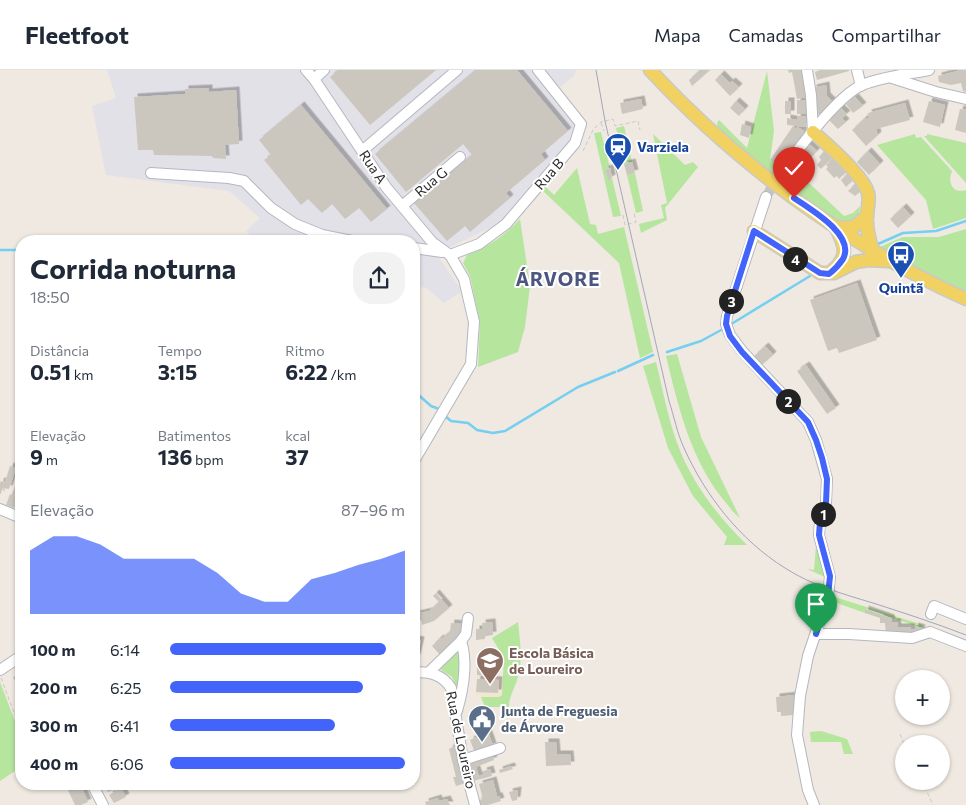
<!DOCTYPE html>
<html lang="pt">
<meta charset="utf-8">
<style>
body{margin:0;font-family:Commissioner,sans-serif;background:#f2f2f3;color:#1f2937;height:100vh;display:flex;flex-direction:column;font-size:19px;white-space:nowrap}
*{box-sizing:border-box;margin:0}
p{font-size:16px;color:#747a83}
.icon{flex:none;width:28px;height:28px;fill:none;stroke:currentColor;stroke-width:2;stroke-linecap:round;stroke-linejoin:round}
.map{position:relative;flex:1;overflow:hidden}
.sheet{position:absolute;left:15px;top:165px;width:405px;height:555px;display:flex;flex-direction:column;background:#fff;border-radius:20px;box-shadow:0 1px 4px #0004}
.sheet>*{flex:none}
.fabs{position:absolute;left:895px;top:600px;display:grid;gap:10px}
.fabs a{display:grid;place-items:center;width:55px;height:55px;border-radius:50%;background:#fff;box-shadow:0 1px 4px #0004;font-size:25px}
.pin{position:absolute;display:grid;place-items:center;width:42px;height:42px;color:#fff;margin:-51px -21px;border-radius:50% 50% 50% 0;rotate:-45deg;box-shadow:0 0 5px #0007}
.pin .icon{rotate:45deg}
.km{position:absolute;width:25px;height:25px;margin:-12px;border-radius:50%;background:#222;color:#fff;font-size:14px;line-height:25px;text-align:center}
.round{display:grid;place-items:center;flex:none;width:52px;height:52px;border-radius:20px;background:#f2f2f3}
.overview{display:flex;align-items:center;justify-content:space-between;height:85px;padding:0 15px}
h1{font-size:28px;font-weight:700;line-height:38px}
.metrics{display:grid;grid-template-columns:repeat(3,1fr);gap:8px;height:85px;padding:5px 15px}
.metrics div{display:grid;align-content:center}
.metrics b{font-size:21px;font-weight:700}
.metrics small{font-size:14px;font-weight:400}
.metrics p{font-size:14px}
.chart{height:140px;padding:10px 15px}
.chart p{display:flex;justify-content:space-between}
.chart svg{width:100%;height:90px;margin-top:5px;fill:#4264fb;opacity:.7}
ul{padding:0 15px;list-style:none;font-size:16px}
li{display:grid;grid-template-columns:80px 60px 1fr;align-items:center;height:38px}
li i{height:12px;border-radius:6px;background:#4264fb}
header{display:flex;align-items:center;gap:30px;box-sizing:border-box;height:70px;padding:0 25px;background:#fff;border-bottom:1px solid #e0e1e3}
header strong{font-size:24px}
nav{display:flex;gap:28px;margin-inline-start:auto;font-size:18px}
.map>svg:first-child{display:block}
.industrial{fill:#e3e1e8}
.education{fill:#f0e6d1}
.green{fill:#b6e59e}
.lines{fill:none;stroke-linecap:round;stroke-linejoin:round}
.stream{stroke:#75cff0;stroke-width:2.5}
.building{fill:#cbc7bf;filter:url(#shadow)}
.minor-tunnel{stroke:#c8c4bd;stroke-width:10;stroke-dasharray:10 5;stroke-linecap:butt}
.minor-casing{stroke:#b4b7c1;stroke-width:12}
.major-casing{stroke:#c9c9c9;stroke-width:15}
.path{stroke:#c9c9c9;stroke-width:1;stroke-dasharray:4 2.5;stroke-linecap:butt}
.minor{stroke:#fff;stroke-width:10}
.major{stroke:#f2d163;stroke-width:12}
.tram{stroke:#a3a6b8;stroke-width:1}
.route-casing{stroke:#fff;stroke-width:10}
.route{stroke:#4264fb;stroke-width:6}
.labels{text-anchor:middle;stroke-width:4;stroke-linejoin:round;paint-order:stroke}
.transit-label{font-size:14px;font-weight:bold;fill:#164399;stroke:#fff;text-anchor:start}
.street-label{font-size:14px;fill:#2e2e2e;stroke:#fff}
.education-label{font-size:14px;font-weight:bold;fill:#785e54;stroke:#fff;text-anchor:start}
.service-label{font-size:14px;font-weight:bold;fill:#4e5e75;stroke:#fff;text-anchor:start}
.district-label{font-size:19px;font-weight:bold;letter-spacing:1px;fill:#4d5680;stroke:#fff}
</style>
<header>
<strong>Fleetfoot</strong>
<nav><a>Mapa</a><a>Camadas</a><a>Compartilhar</a></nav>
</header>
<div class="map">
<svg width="966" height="735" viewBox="0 0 966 735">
<defs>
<filter id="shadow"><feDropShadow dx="3.5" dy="-3.5" stdDeviation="0" flood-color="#0004"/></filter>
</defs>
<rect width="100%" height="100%" fill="#efe9e1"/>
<path class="industrial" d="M107,0H576L574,6L553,23L572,47L576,57L574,68L500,153L446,179L437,185L462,221L444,233L426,218L414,216V171H256L246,161L260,148L229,121L106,105L92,36L116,28Z"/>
<path class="education" d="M477,605L504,606L501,627H476Z"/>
<g class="green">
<path d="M767,1L774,61L770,90L780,97L778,102L786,106L789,102L805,115L809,113L844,146L853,143L860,136C860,151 849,154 837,151C796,122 755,93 718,59L717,53L719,50L747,78Z"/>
<path d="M624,56L632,92L624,94L616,58Z"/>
<path d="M601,62L610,98L605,99L608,109L612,108L621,146L613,147L594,63Z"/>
<path d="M653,64L685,95L693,92L698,97L665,138L667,150L641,163L639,154L664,148L661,135L667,133Z"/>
<path d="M915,64L916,68L921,67L952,101C947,113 953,124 966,120V148L933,159L926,130L877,75Z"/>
<path d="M927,64L966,73V113L924,66H927Z"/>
<path d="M577,98L590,154L596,155L598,164L624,157L653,282L640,288L619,193L541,119L544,115L554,125Z"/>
<path d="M635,103L643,141L636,143L627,105Z"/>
<path d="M520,149L530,216L525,257L518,282L478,297L480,253L470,206L463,193L467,185C487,178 505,165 520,149Z"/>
<path d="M966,159V221L937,208L880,177L903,167H939Z"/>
<path d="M677,284L701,367L740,448C733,443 728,435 722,428C690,387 678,336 666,286Z"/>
<path d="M656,292C663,320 668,350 679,378C693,414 719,448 747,475H724L727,467L693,426L668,378L643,296Z"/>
<path d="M816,476L825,499V507L807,499L814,500Z"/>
<path d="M808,516L824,523L812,561L814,531Z"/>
<path d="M835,527L923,555L922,558L866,539L865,543L834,532Z"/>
<path d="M518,552C520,571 523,589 518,607C515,618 509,626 509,637H485L481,627H499L502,625L504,588L492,568Z"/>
<path d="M456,582L459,583L460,598L457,619L452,607L440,599L442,594Z"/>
<path d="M0,612L21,667V697L0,711Z"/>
<path d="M821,661L847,669L853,684H844L841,672H811L810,662Z"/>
</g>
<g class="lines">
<g class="stream">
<path d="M878,174L903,163L936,161L966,151"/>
<path d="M0,180H21"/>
<path d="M733,253L810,206"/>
<path d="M667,282L701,271L723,259"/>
<path d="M618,301L653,285"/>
<path d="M414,321L431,336L439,339"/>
<path d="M445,346L451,351L468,353L477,360L493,363L505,361L578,317L615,302"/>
</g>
</g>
<g class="building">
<path d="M339,0H436L370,55L330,7Z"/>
<path d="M476,0H517L568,61L541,84L545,90L506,123L510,128L470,162L465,156L447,171L414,133L472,85L463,74L406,122L375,84Z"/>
<path d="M700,0H710L692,16L689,10Z"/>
<path d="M788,0H803L807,27L797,29L792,2L789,3Z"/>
<path d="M821,0H849V1L817,10L815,2Z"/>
<path d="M961,0H966V22L963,21L961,13L951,15L939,12L938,6Z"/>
<path d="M721,4L730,13L732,11L739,17L730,26L715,10Z"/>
<path d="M826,15L827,26L833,32L822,44H818L813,18Z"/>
<path d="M209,18V22L236,20L239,74L225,75L226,89L213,88L212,86L154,85L153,80H138L134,27L185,24V19Z"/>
<path d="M855,27L863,36L853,43L846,34Z"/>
<path d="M641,29L643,39L622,44L620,33Z"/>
<rect x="797" y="30" width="10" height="14"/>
<path d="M736,31L745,39L739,46L730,38Z"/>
<rect x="785" y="31" width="6" height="13"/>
<path d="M929,31L945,35L940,57L923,52Z"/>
<path d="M905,33L910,50L876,59L878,65L866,76L852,60L865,48L866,49L869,48L868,43Z"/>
<path d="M301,35L387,139L371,152L359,138L345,149L332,134L322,143L308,129L301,135L264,90L271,85L259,70Z"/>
<path d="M841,38L847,44L842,48L846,52L838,59L829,50Z"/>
<path d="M960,39L966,40V63L955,60Z"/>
<path d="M798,46L807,47L806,57L787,55V48L797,50Z"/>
<path d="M742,54L751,57L749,68L740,65Z"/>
<path d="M793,56L796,59L797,57L804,61L780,97L770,90Z"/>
<path d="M808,73L817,81L801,97L808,102L803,109L788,98Z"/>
<path d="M825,80L832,88L821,99L817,95L821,90L819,87Z"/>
<path d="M868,81L880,94L869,105L857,92Z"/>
<path d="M833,88L846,102L839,109L837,106L834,108L826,99L828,97L826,95Z"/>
<path d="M632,92L635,103L627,105L624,94Z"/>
<path d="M610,98L612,108L608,110L605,99Z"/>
<path d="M847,104L853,110L846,117L841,110Z"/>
<path d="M856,113L861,121L855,126L848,121Z"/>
<path d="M903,137L911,146L898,158L890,149Z"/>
<path d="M857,213L877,270L839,283L837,278L828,281L810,230Z"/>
<path d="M765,276L773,285L762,295L754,286Z"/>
<path d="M806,295L836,338L827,344L797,301Z"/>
<path d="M10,396L16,398L9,419L3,418L0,425V413L1,411L5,412Z"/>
<path d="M16,413L21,415V419L14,438L6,435L10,424L12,425Z"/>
<path d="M436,523L449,538L434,551L422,555L421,550H419L416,544L429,541L439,532L433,526Z"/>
<path d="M865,539L891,548L892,552H897L898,557H911V559H915V556L922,558L921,562L911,564L886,565L885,553H880V548L865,543Z"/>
<path d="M492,552L493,565L485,566V569L476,570V559H483L482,553Z"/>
<path d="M451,553L463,554L461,567L441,586L432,576L440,568L441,569L450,562Z"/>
<path d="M414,569L421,570L417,588L414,587Z"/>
<path d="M477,594H490V601H496V606L477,605Z"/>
<path d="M21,599V623L13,607L19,604L17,601Z"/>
<path d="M477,609L499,610L498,623L476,622Z"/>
<path d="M795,625L793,645L781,646V642H777L776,627Z"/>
<path d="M488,662L493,676L475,683L470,670Z"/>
<path d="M545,672H556L557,684H570L571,695L546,696Z"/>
<path d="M456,675L466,713L456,716L453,707H456L449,679Z"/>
<path d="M492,683L494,690L476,697L479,706L484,704L483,701L490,699L492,706L473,711L467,692Z"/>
<path d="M511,696L513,699L500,703L499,700Z"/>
<path d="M493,710L497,726H499L501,731L488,735H479L478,730L483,729L479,714Z"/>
<path d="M65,714H72L74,717L80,714L88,732L81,735H75Z"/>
<path d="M104,714H119L126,727L114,733L109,725L116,721L115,719L108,722Z"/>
<path d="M518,720L517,730L512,731L509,722Z"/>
<path d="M438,728L439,731L447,729L450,735H426L425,732Z"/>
</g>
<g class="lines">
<path class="minor-tunnel" d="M766,127L781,102"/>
<defs>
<g id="minor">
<path d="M306,0L314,9L386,117L432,172L450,185L464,209L474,252L471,294L414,391"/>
<path d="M807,0L811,25L813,62"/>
<path d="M857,0L861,16"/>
<path d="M892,8L936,22L966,29"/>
<path d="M314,9L324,0"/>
<path d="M362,81L457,0"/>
<path d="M781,102C799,79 836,27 862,15C881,7 908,4 929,0"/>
<path d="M151,103L229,108L244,111L271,138L295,154L322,165L352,171"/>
<path d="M766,127L727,246L726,254L730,265L742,281L808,352L816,370L827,409L826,433L820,452L819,465L830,507L828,526L808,586L800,626L797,665L808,720L814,735"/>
<path d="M402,136L460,87"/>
<path d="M414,178L442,182"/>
<path d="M450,185L479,174L506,154L575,73L581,54L538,0"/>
<path d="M0,439L21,448"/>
<path d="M931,544L934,536L966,549"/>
<path d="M816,564H849L912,568L930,562L966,576"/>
<path d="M0,600L21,586"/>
<path d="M414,602C430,602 442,604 451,618L463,690L475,735"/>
<path d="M429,602L461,571L466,564L468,548"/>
<path d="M457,641C463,620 468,592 461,571"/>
<path d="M463,690L500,678"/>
<path d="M92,714L103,735"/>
</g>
<g id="major">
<path d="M650,0C696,50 741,89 795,129C849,168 905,202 966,229"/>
<path d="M813,62C827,74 864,106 868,123C870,131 867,139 867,147C866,159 869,169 873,181"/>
<path d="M754,161L820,203H834L856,192L868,190L888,191"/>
<path d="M833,200C849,186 845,176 836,158L854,157L867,146"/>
</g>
</defs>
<use href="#minor" class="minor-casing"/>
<use href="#major" class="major-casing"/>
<g class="path">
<path d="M601,53L604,61"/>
<path d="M583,81L593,60L601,52L613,49L615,56L638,51L640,60"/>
<path d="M623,145L625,155L636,152L634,143"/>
<path d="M1,608L21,661"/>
<path d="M900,664L904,674"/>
<path d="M922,711L933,735"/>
</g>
<use href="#minor" class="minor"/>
<use href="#major" class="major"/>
<path class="tram" d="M596,0L605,51L669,331C674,346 677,363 684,378C705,425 740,470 785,498C811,515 843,524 873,533C904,543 935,553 966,565"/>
</g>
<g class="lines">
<defs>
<path id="route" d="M794,128C810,139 856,165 843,189C839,195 834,200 829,204L820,203L754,161L727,246L726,254L730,266L742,282L808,352L816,370L822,388L827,409L826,433L820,452L819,465L830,506L828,526L816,564"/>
</defs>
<use href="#route" class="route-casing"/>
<use href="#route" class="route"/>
</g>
<defs>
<symbol id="station-pin" viewBox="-11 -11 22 30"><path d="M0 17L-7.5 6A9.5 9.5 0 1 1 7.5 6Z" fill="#1a4fb4" stroke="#fff"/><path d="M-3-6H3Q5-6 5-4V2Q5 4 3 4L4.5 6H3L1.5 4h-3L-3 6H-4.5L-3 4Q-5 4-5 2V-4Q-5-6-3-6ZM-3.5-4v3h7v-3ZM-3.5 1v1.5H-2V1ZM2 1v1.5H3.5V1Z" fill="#fff"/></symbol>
<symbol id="bus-pin" viewBox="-11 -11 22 30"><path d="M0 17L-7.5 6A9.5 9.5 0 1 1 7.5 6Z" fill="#1a4fb4" stroke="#fff"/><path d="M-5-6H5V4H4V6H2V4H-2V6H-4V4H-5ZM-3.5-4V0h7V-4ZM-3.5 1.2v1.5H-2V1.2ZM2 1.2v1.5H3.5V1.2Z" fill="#fff"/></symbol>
<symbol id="school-pin" viewBox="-11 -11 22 30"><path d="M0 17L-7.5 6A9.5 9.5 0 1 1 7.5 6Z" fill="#8d6e63" stroke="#fff"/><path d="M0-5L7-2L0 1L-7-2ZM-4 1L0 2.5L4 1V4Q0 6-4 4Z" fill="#fff"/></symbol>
<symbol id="civic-pin" viewBox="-11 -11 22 30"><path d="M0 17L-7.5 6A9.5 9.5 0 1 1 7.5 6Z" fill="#5c6f8a" stroke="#fff"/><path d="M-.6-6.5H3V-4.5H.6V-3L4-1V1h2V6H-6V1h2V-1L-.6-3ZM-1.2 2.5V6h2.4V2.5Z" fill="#fff"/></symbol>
</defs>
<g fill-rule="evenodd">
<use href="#station-pin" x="602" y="61" width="32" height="43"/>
<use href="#bus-pin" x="885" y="169" width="32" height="43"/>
<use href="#school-pin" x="474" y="575" width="32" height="43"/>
<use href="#civic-pin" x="466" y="633" width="32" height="43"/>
</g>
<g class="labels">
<g class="transit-label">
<text x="637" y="82">Varziela</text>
<text x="901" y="223" text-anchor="middle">Quintã</text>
</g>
<g class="street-label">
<text transform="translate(373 97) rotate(56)" y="5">Rua A</text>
<text transform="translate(549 104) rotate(-49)" y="5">Rua B</text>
<text transform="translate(431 112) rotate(-40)" y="5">Rua G</text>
<text transform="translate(461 670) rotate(78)" y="5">Rua de Loureiro</text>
</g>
<g class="education-label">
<text x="509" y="588">Escola Básica<tspan x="509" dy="16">de Loureiro</tspan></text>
</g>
<g class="service-label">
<text x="501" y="646">Junta de Freguesia<tspan x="501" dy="16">de Árvore</tspan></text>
</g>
<g class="district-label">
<text x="558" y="216">ÁRVORE</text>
</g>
</g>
</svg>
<div class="fabs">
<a>+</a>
<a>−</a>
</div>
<div class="pin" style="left:816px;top:564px;background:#1e9e55"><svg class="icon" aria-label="arrive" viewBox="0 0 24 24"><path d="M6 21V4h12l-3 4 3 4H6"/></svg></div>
<div class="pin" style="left:794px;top:128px;background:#d93025"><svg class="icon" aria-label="check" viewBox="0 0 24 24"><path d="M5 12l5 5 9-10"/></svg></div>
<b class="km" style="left:823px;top:444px">1</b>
<b class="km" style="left:788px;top:331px">2</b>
<b class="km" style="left:731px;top:231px">3</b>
<b class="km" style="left:795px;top:189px">4</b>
<section class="sheet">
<div class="overview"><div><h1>Corrida noturna</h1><p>18:50</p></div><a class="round"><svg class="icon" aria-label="share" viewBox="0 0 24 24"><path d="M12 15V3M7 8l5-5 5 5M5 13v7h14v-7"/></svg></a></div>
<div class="metrics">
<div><p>Distância</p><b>0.51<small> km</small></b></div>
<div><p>Tempo</p><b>3:15</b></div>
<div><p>Ritmo</p><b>6:22<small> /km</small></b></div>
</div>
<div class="metrics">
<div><p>Elevação</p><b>9<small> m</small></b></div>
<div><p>Batimentos</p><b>136<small> bpm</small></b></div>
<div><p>kcal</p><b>37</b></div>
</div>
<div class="chart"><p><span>Elevação</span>87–96 m</p>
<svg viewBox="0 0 160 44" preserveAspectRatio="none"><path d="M0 44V13L10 6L20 6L30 10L40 17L50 17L60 17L70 17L80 24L90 34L100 38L110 38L120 27L130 24L140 20L150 17L160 13V44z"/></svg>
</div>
<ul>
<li><b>100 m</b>6:14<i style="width:92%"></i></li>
<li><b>200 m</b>6:25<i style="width:82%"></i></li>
<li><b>300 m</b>6:41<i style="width:70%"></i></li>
<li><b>400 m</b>6:06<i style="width:100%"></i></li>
</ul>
</section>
</div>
